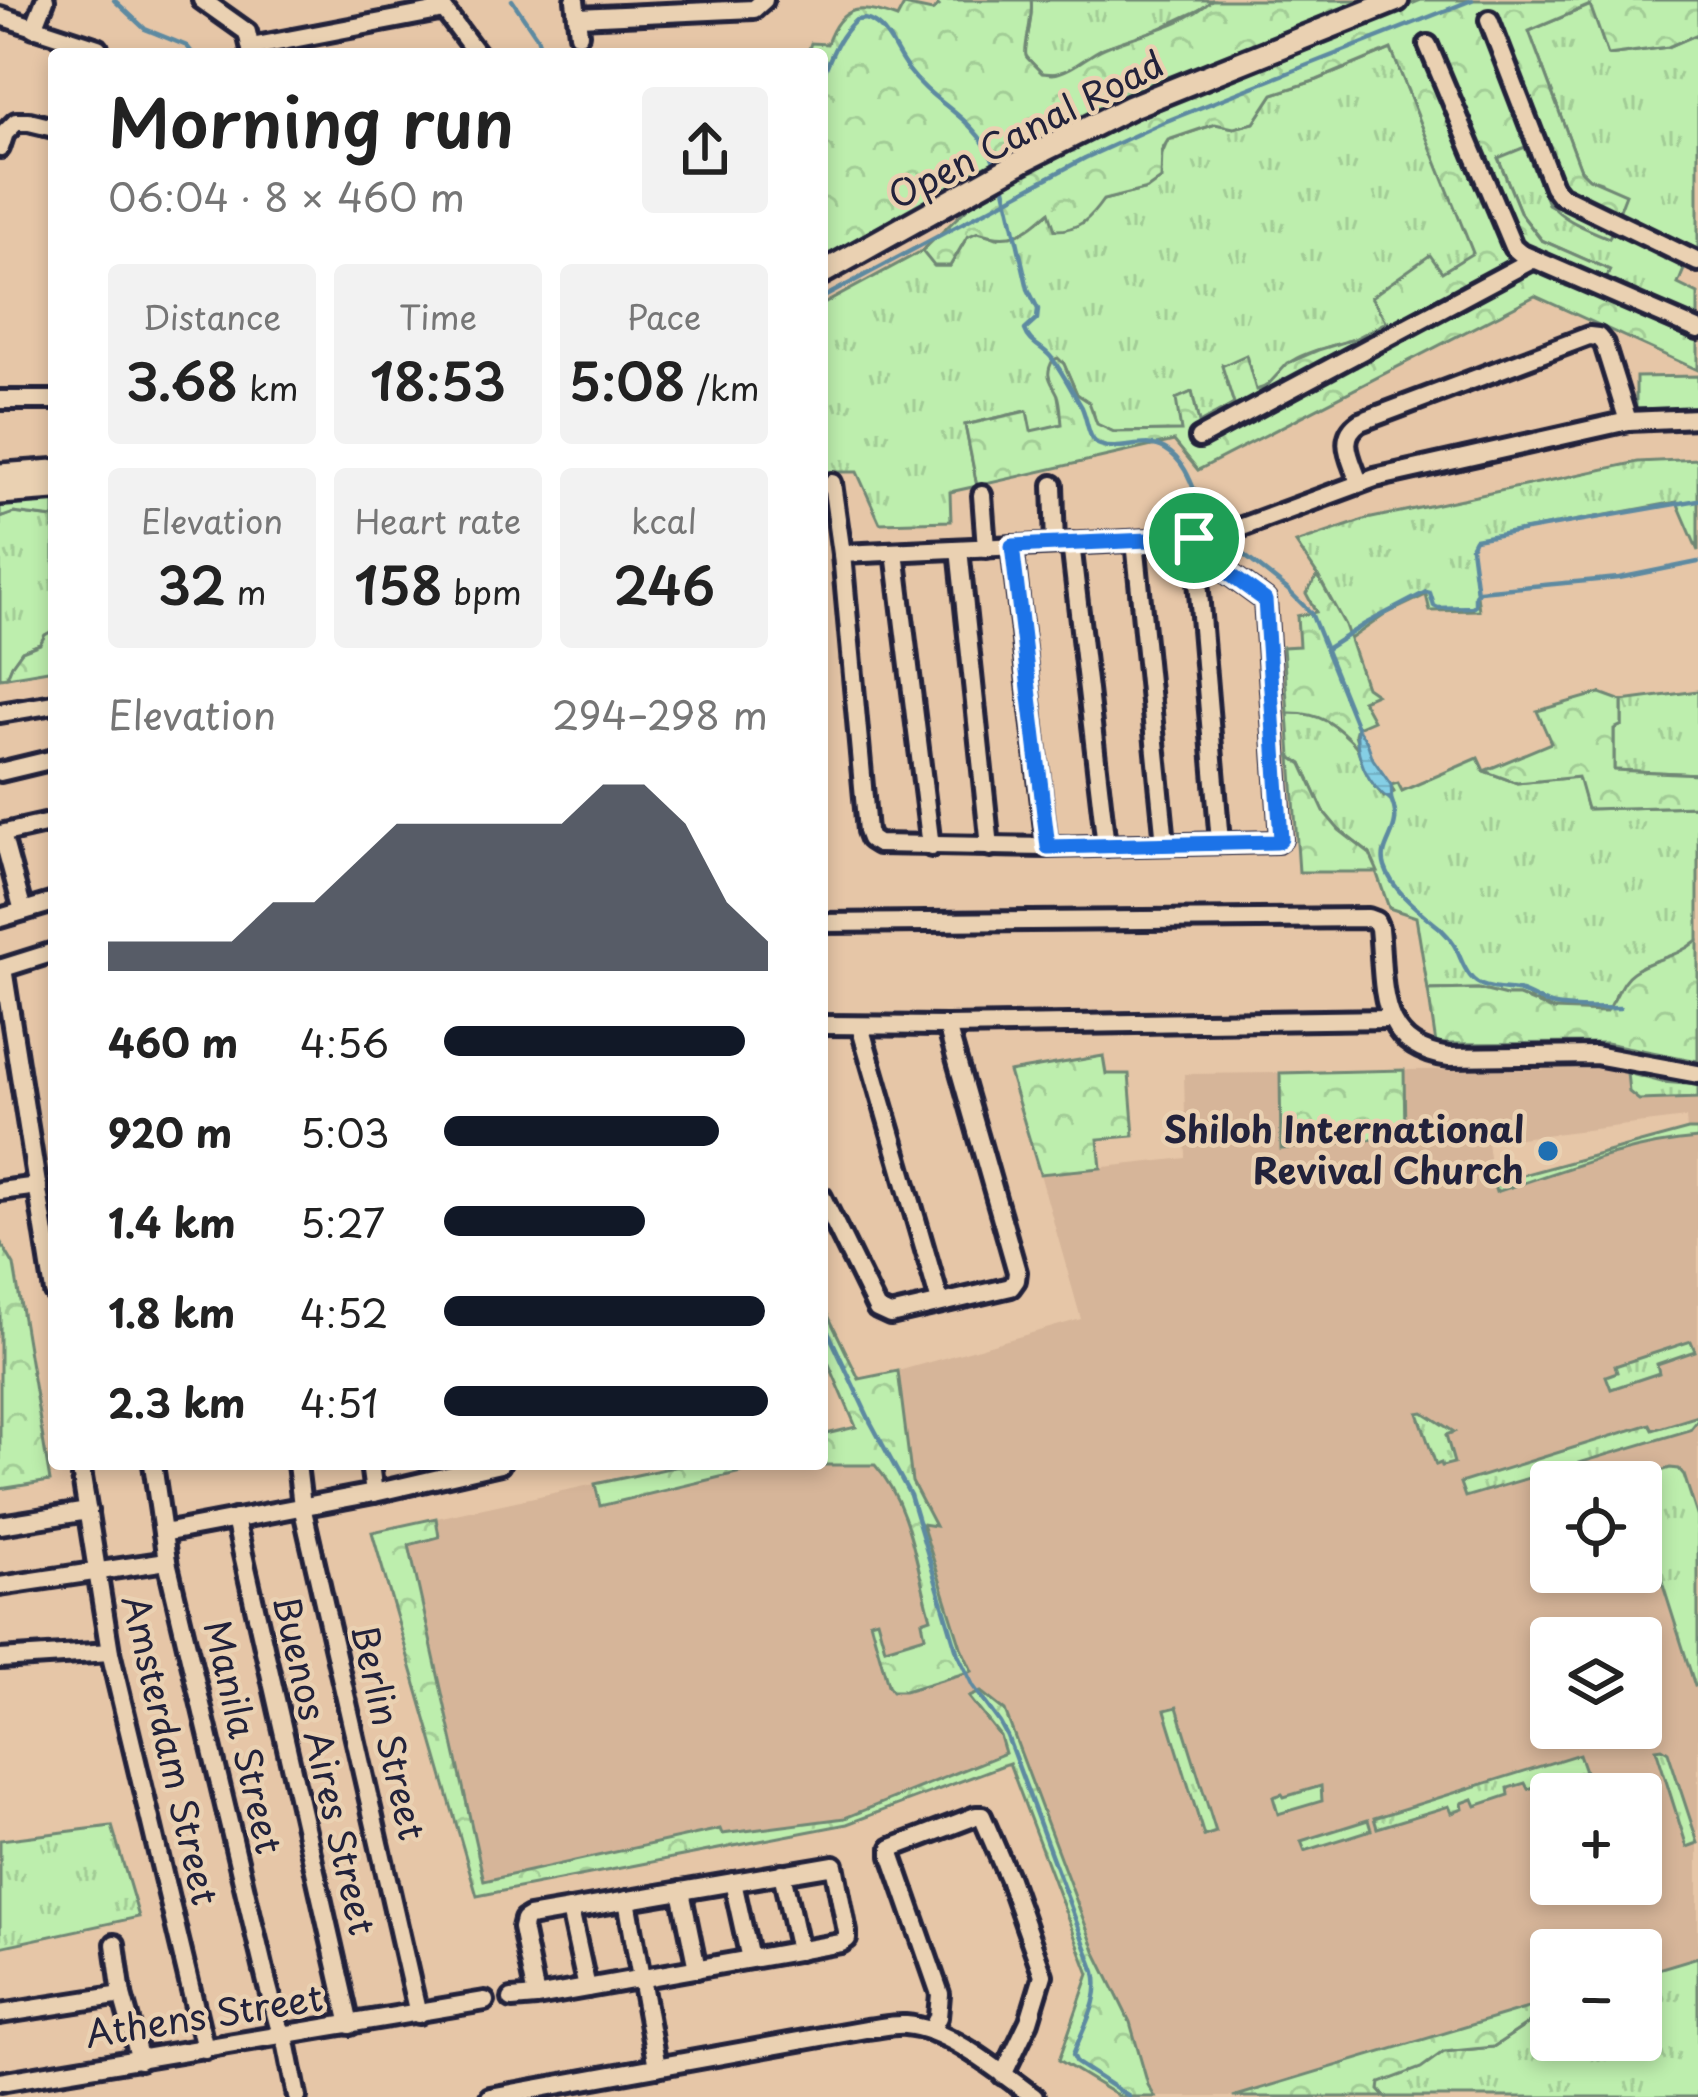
<!DOCTYPE html>
<meta charset="utf-8">
<style>
body{margin:0;font-family:"Playpen Sans",sans-serif;background:#f2f2f2;color:#222;height:100vh;display:flex;flex-direction:column;font-size:45px;white-space:nowrap}
*{box-sizing:border-box;margin:0}
p{font-size:39px;color:#767676}
.icon{flex:none;width:66px;height:66px;fill:none;stroke:currentColor;stroke-width:2;stroke-linecap:round;stroke-linejoin:round}
.map{position:relative;flex:1;overflow:hidden}
.sheet{position:absolute;left:48px;top:48px;width:780px;height:1422px;display:flex;flex-direction:column;background:#fff;border-radius:12px;box-shadow:0 6px 18px #0003}
.sheet>*{flex:none}
.controls{position:absolute;left:1530px;top:1461px;display:grid;gap:24px}
.controls a{display:grid;place-items:center;width:132px;height:132px;border-radius:12px;background:#fff;box-shadow:0 6px 18px #0003;font-size:60px}
.pin{position:absolute;display:grid;place-items:center;width:102px;height:102px;color:#fff;margin:-51px;border:6px solid #fff;border-radius:50%;box-shadow:0 3px 12px #0007}
.round{display:grid;place-items:center;flex:none;width:126px;height:126px;border-radius:12px;background:#f2f2f2}
.headline{display:flex;align-items:center;justify-content:space-between;height:204px;padding:0 60px}
h1{font-size:66px;font-weight:600;line-height:90px}
.stats{display:grid;grid-template-columns:repeat(3,1fr);gap:18px;height:204px;padding:12px 60px}
.stats div{display:grid;align-content:center;border-radius:12px;background:#f2f2f2;text-align:center}
.stats b{font-size:51px;font-weight:600}
.stats small{font-size:33px;font-weight:400}
.stats p{font-size:33px}
.chart{height:336px;padding:24px 60px}
.chart p{display:flex;justify-content:space-between}
.chart svg{width:100%;height:216px;margin-top:12px;fill:#111827;opacity:.7}
ul{padding:0 60px;list-style:none;font-size:39px}
li{display:grid;grid-template-columns:192px 144px 1fr;align-items:center;height:90px}
li i{height:30px;border-radius:15px;background:#111827}
.map>svg:first-child{display:block}
.built{fill:#d6b599;fill-rule:evenodd}
.grass{fill:url(#grass-tufts);stroke:#708874;stroke-width:3}
.forest{fill:url(#forest-crowns);stroke:#708874;stroke-width:3}
.park{fill:#bdeead;stroke:#708874;stroke-width:3}
.water{fill:url(#water-rules);stroke:#5d8aa1;stroke-width:3}
.lines{fill:none;stroke-linecap:round;stroke-linejoin:round}
.stream{stroke:#5d8aa1;stroke-width:4.5}
.minor-casing{stroke:#22223b;stroke-width:26}
.major-casing{stroke:#22223b;stroke-width:30}
.minor{stroke:#ead1b2;stroke-width:16}
.major{stroke:#ead1b2;stroke-width:21}
.route-casing{stroke:#fff;stroke-width:24}
.route{stroke:#1a73e8;stroke-width:15}
.poi-dot{fill:#1f6fb2;stroke:#ead1b2;stroke-width:4.5}
.labels{text-anchor:middle;stroke-width:9;stroke-linejoin:round;paint-order:stroke}
.street-label{font-size:36px;fill:#22223b;stroke:#ead1b2}
.poi-label{font-size:36px;font-weight:bold;fill:#22223b;stroke:#ead1b2;text-anchor:end}
</style>
<div class="map">
<svg width="1698" height="2097" viewBox="0 0 1698 2097">
<defs>
<pattern id="grass-tufts" width="24" height="20" patternUnits="userSpaceOnUse" patternTransform="scale(3)"><rect width="24" height="20" fill="#bdeead"/><path d="M3 7l-1-3M5 7V3M7 7l1-3M15 17l-1-3M17 17v-4M19 17l1-3" fill="none" stroke="#a2cc96"/></pattern>
<pattern id="forest-crowns" width="20" height="18" patternUnits="userSpaceOnUse" patternTransform="scale(3)"><rect width="20" height="18" fill="#bdeead"/><path d="M2 6a3 3 0 1 1 6 0M12 15a3 3 0 1 1 6 0" fill="none" stroke="#a2cc96"/></pattern>
<pattern id="water-rules" width="6" height="5" patternUnits="userSpaceOnUse" patternTransform="scale(3)"><rect width="6" height="5" fill="#85cfe5"/><path d="M0 2.5h6" fill="none" stroke="#73b1c5"/></pattern>
</defs>
<rect width="100%" height="100%" fill="#e6c6a7"/>
<filter id="ink" filterUnits="userSpaceOnUse"><feTurbulence type="fractalNoise" baseFrequency=".00833" numOctaves="2"/><feDisplacementMap in="SourceGraphic" scale="24" xChannelSelector="R" yChannelSelector="G"/><feConvolveMatrix kernelMatrix="1 2 1 2 8 2 1 2 1" color-interpolation-filters="sRGB"/></filter>
<g filter="url(#ink)">
<path class="built" d="M1612,1069L1662,1082L1698,1085V1957L1641,1974V1950H1551V2001L1233,2097H1155L1148,2085L1130,2022L1096,1953L1005,1711L981,1692L969,1698L1000,1736L1009,1763L847,1824L477,1896L372,1532L688,1464H822V1435L891,1473L951,1650L971,1671L961,1647L922,1522L935,1525L912,1482L898,1371L1081,1319L1040,1174L1186,1158L1184,1074L1280,1073L1281,1148L1404,1136V1070ZM1686,1118L1687,1131L1492,1182L1487,1142ZM1551,1482H1641V1572H1551ZM1551,1638H1641V1728H1551ZM1551,1794H1641V1884H1551Z"/>
<g class="grass">
<path d="M1031,0H1212L1205,7L1152,32L1103,48L1069,70L1056,74L1042,73C1040,72 1027,58 1026,56C1023,48 1034,17 1031,0Z"/>
<path d="M1591,5L1608,55L1668,47L1698,34V255L1617,217L1601,182L1589,178L1581,170L1529,31Z"/>
<path d="M1391,49L1474,253L1442,272L1429,256C1419,273 1402,307 1389,321C1366,343 1319,344 1292,361C1278,371 1274,386 1256,390L1223,366L1234,404L1199,424L1192,392L1177,399L1182,431L1114,432L1096,424L1093,411L1077,394L1064,364L1058,396L1063,424L1031,432L1026,411L965,425L977,486L950,492L951,521L880,523L857,472H822V305L922,251L935,266H950L967,237L978,231L997,238L1049,211L1083,223L1103,200L1147,189L1168,140L1216,124L1234,128L1254,123L1273,94L1317,80Z"/>
<path d="M1525,146L1548,204L1609,237L1612,229L1687,262L1678,284L1698,294V320L1606,278L1609,270L1542,240L1521,214L1498,157Z"/>
<path d="M1698,459V551L1677,502L1475,539L1471,547L1479,610L1430,611L1426,595L1386,614L1350,639L1318,576L1296,543L1367,519L1638,462Z"/>
<path d="M13,513L54,518V630L45,635L40,644L22,651L12,665L7,677L0,678V518Z"/>
<path d="M1698,691V774L1614,770V729L1622,725V701Z"/>
<path d="M1288,713C1315,712 1340,721 1356,746C1362,757 1363,771 1372,782C1375,787 1380,792 1384,797L1394,792L1391,785L1398,783L1402,791L1478,758L1484,771L1517,783L1579,777L1587,809L1698,806V941L1684,951L1642,966L1617,991L1613,1005L1605,1012L1553,1010L1519,996H1506L1478,989L1428,990L1416,917L1389,908L1370,854L1339,830L1324,812L1302,764L1291,757Z"/>
<path d="M1627,1073L1662,1082L1698,1085V1098L1639,1100L1629,1092Z"/>
<path d="M1688,1130H1698V1139C1629,1144 1561,1171 1496,1192L1493,1183Z"/>
<path d="M1691,1341L1695,1351L1657,1364L1659,1373L1611,1389L1606,1376L1617,1372L1615,1366Z"/>
<path d="M1423,1412L1454,1432L1446,1435L1454,1463L1442,1466L1441,1463L1436,1465L1418,1413Z"/>
<path d="M1698,1416V1420L1690,1430L1465,1497L1460,1483L1650,1424L1653,1430Z"/>
<path d="M1670,1468L1679,1469L1684,1475L1698,1518V1685L1695,1686L1641,1516V1482L1630,1481Z"/>
<path d="M1177,1707L1216,1832L1204,1836L1165,1710Z"/>
<path d="M1662,1748L1668,1752L1698,1843L1687,1847L1656,1749Z"/>
<path d="M1579,1754L1585,1771L1528,1789L1525,1783L1508,1788L1509,1795L1476,1806L1473,1799L1462,1803L1463,1809L1452,1813L1449,1806L1377,1828L1374,1818Z"/>
<path d="M1321,1786L1322,1801L1278,1814L1273,1797L1282,1794L1284,1797Z"/>
<path d="M1368,1820L1371,1830L1305,1851L1301,1841Z"/>
<path d="M112,1826L139,1917L0,1947V1840Z"/>
<path d="M1698,1957V2097H1385L1379,2090V2083L1420,2068L1443,2052L1493,2047L1538,2017L1551,2002V2040H1641V1974Z"/>
</g>
<g class="forest">
<path d="M933,0H1031C1034,17 1023,48 1026,56C1027,58 1040,71 1042,73C1050,74 1053,75 1061,72C1076,68 1089,54 1104,48C1139,33 1183,27 1212,0H1368L1084,116L822,258V54H807L811,43L827,44C841,4 861,4 897,18L904,5L932,11L939,6Z"/>
<path d="M1421,0H1698V34L1668,47L1608,55L1590,5L1529,31L1581,170L1589,178L1626,194L1609,238C1545,212 1550,209 1525,147L1498,158L1521,214L1541,240L1610,270L1599,295L1698,340V370L1535,296L1198,470L1174,441L977,486L965,425L1027,411L1031,431L1062,424C1061,416 1061,403 1058,395C1051,380 1044,376 1053,360L1058,358L1064,364L1077,394L1089,402L1097,424L1114,432L1181,431L1176,399L1192,392L1199,423L1234,404L1222,366L1246,355L1256,390L1265,388L1288,363L1318,350L1354,339L1387,322L1371,297L1430,255L1442,272L1473,253L1391,49L1317,80L1273,94L1254,123L1234,128L1215,124L1168,140L1162,150L1161,179L1147,189L1103,200C1090,219 1079,230 1055,230L1049,212C1024,234 1012,243 978,232L967,237L950,266H934L922,251L976,200L1074,145L1128,119Z"/>
<path d="M54,501V518L14,513L0,518V505Z"/>
<path d="M1318,576L1345,625L1366,687L1376,694L1362,700L1373,720L1357,727L1355,734L1359,749C1337,725 1321,712 1288,713L1283,647L1299,646L1297,616L1316,612L1306,593Z"/>
<path d="M54,630V669L7,677L12,665L22,651L40,644L45,635Z"/>
<path d="M1600,693L1622,701V725L1614,729V770L1698,774V806L1587,809L1578,777L1517,783L1484,771L1551,743L1537,711Z"/>
<path d="M1291,757L1302,764L1324,812L1339,830L1370,854L1378,872H1299Z"/>
<path d="M1696,941H1698V1061L1606,1043L1436,1044L1428,990L1478,989L1506,996H1519L1553,1010L1605,1012C1618,1000 1618,982 1633,972C1652,958 1675,959 1696,941Z"/>
<path d="M1103,1056L1106,1074H1129L1134,1136L1098,1139L1101,1168L1040,1174L1009,1072Z"/>
<path d="M1404,1070L1405,1136L1281,1149L1280,1073Z"/>
<path d="M0,1241L14,1265L50,1481L0,1489Z"/>
<path d="M822,1303L859,1379L898,1371L912,1482L935,1526L922,1524L961,1647L972,1671L905,1691H892L888,1685L870,1621L877,1619L885,1648L925,1636L922,1621L931,1618C916,1568 911,1505 875,1465H770L600,1506L595,1484L688,1464H822V1435L856,1427L822,1348Z"/>
<path d="M436,1518L439,1537L409,1545L484,1881L720,1829L722,1834L845,1818L1005,1753L1000,1736L969,1697L981,1692L1005,1711L1096,1953L1130,2022L1148,2085L1155,2097H1120L1059,2060L1089,1974L1009,1763L847,1824L477,1896L372,1532Z"/>
<path d="M1551,2001L1538,2017L1493,2047L1443,2052L1421,2068L1380,2083L1379,2090L1385,2097H1233Z"/>
</g>
<path class="park" d="M1698,376V408L1636,409V377Z"/>
<path class="water" d="M1357,727L1367,742L1373,759L1391,785L1392,801C1367,786 1355,756 1357,727Z"/>
<g class="lines">
<g class="stream">
<path d="M114,0L145,29L187,46L193,54"/>
<path d="M512,0L537,37L543,54"/>
<path d="M822,78C831,56 838,36 856,20C864,19 866,18 874,23C889,32 896,54 907,68C936,107 973,114 995,163"/>
<path d="M1005,188L1028,289L1038,309L1037,319L1025,330C1030,344 1040,345 1050,356C1059,366 1072,391 1080,404C1088,415 1086,440 1100,445C1120,453 1146,437 1165,449C1194,466 1195,506 1213,530"/>
<path d="M822,298L1085,158L1164,122L1472,0"/>
<path d="M1226,541L1287,589L1311,613L1357,727"/>
<path d="M1477,593L1471,547L1475,539L1698,500"/>
<path d="M1326,649L1365,624L1426,592L1430,593L1434,606L1438,608L1472,607L1475,605V595L1479,591L1619,578L1698,562"/>
<path d="M1390,797C1407,831 1377,842 1385,867C1393,892 1422,913 1441,929C1461,948 1457,958 1470,976C1482,992 1505,988 1521,992C1533,996 1543,1004 1555,1006C1576,1010 1600,1008 1620,1008"/>
<path d="M822,1319L871,1423L910,1495L958,1655L973,1686L1000,1723L1007,1736L1095,1972C1102,2000 1082,2029 1073,2055L1077,2063L1129,2097"/>
</g>
<defs>
<g id="minor">
<path d="M202,0L247,32L252,54"/>
<path d="M575,0L579,34"/>
<path d="M438,2L477,54"/>
<path d="M0,16L98,48L97,54"/>
<path d="M578,17L754,9L764,0"/>
<path d="M1489,20L1553,186L1560,195L1698,262"/>
<path d="M34,28L45,0"/>
<path d="M1428,45L1513,247L1520,253L1698,330"/>
<path d="M251,47L444,10"/>
<path d="M0,148L5,133L16,122H29L54,128"/>
<path d="M0,400H54"/>
<path d="M1199,438L1534,259"/>
<path d="M832,483L842,554L867,831L870,839L878,844L1047,847L1277,842L1281,839L1265,600L1195,549"/>
<path d="M1359,483C1352,460 1336,438 1360,422L1589,336L1598,337L1604,344L1628,421"/>
<path d="M1053,485L1055,544"/>
<path d="M982,495L986,548"/>
<path d="M1135,541L1165,843"/>
<path d="M1071,543L1106,846"/>
<path d="M1195,545L1220,842"/>
<path d="M1012,546L1047,847"/>
<path d="M959,549L990,847"/>
<path d="M895,552L931,847"/>
<path d="M842,554L1215,537L1375,478L1628,421L1698,418"/>
<path d="M0,713L54,704"/>
<path d="M0,772L54,759"/>
<path d="M0,834L54,822"/>
<path d="M2,834L23,911"/>
<path d="M0,918L54,902"/>
<path d="M822,923L1368,918L1376,921L1379,928C1385,987 1375,1046 1449,1057L1595,1055L1698,1074"/>
<path d="M3,968L54,1292"/>
<path d="M0,969L54,952"/>
<path d="M822,1025L947,1026L1389,1019"/>
<path d="M860,1026L940,1302"/>
<path d="M0,1191L38,1186"/>
<path d="M822,1197L877,1309L890,1315L1011,1287L1016,1280L1017,1272L947,1026"/>
<path d="M80,1464L110,1652L205,2049"/>
<path d="M153,1464L167,1561L267,1983L278,2024L285,2036L297,2097"/>
<path d="M297,1464L302,1506L418,2014"/>
<path d="M370,1464L374,1493"/>
<path d="M235,1519L350,2025"/>
<path d="M0,1525L88,1511"/>
<path d="M163,1533L374,1493L500,1464"/>
<path d="M0,1586L167,1561"/>
<path d="M0,1659L110,1652"/>
<path d="M782,1873L799,1951"/>
<path d="M733,1882L750,1959"/>
<path d="M681,1891L697,1969"/>
<path d="M627,1900L657,2067"/>
<path d="M570,1910L587,1988"/>
<path d="M115,1944L122,1995"/>
<path d="M512,1999L536,1997L841,1943L847,1939V1932L834,1865L529,1917L524,1920L522,1928L536,1997"/>
<path d="M0,2014L122,1995L140,2060"/>
<path d="M931,2031L938,2017L940,1994L892,1856V1848L976,1816H982L1009,1879L1043,1975L1029,2021L1003,2075"/>
<path d="M0,2082L485,2001"/>
<path d="M490,2097L866,2029C878,2028 893,2024 905,2025C948,2028 1000,2072 1034,2097"/>
</g>
<g id="major">
<path d="M822,273L1026,159L1130,107L1397,0"/>
<path d="M0,475L54,471"/>
<path d="M0,493L54,489"/>
</g>
</defs>
<use href="#minor" class="minor-casing"/>
<use href="#major" class="major-casing"/>
<use href="#minor" class="minor"/>
<use href="#major" class="major"/>
</g>
</g>
<g class="lines" filter="url(#ink)">
<defs>
<path id="route" d="M1194,538L1195,549L1265,600L1281,839L1277,842L1048,847L1012,546Z"/>
</defs>
<use href="#route" class="route-casing"/>
<use href="#route" class="route"/>
</g>
<circle class="poi-dot" cx="1548" cy="1151" r="12"/>
<g class="labels">
<g class="street-label">
<text transform="translate(1026 130) rotate(-27)" y="13">Open Canal Road</text>
<text transform="translate(388 1732) rotate(77)" y="13">Berlin Street</text>
<text transform="translate(243 1737) rotate(77)" y="13">Manila Street</text>
<text transform="translate(170 1750) rotate(77)" y="13">Amsterdam Street</text>
<text transform="translate(324 1765) rotate(77)" y="13">Buenos Aires Street</text>
<text transform="translate(204 2016) rotate(-9)" y="13">Athens Street</text>
</g>
<g class="poi-label">
<text x="1524" y="1143">Shiloh International<tspan x="1524" dy="41">Revival Church</tspan></text>
</g>
</g>
</svg>
<div class="controls">
<a><svg class="icon" aria-label="locate" viewBox="0 0 24 24"><circle cx="12" cy="12" r="6"/><path d="M12 2v4M12 18v4M2 12h4M18 12h4"/></svg></a>
<a><svg class="icon" aria-label="layers" viewBox="0 0 24 24"><path d="M12 4l9 5-9 5-9-5zM3 14l9 5 9-5"/></svg></a>
<a>+</a>
<a>−</a>
</div>
<div class="pin" style="left:1194px;top:538px;background:#1e9e55"><svg class="icon" aria-label="arrive" viewBox="0 0 24 24"><path d="M6 21V4h12l-3 4 3 4H6"/></svg></div>
<section class="sheet">
<div class="headline"><div><h1>Morning run</h1><p>06:04 · 8 × 460 m</p></div><a class="round"><svg class="icon" aria-label="share" viewBox="0 0 24 24"><path d="M12 15V3M7 8l5-5 5 5M5 13v7h14v-7"/></svg></a></div>
<div class="stats">
<div><p>Distance</p><b>3.68<small> km</small></b></div>
<div><p>Time</p><b>18:53</b></div>
<div><p>Pace</p><b>5:08<small> /km</small></b></div>
</div>
<div class="stats">
<div><p>Elevation</p><b>32<small> m</small></b></div>
<div><p>Heart rate</p><b>158<small> bpm</small></b></div>
<div><p>kcal</p><b>246</b></div>
</div>
<div class="chart"><p><span>Elevation</span>294–298 m</p>
<svg viewBox="0 0 160 44" preserveAspectRatio="none"><path d="M0 44V38L10 38L20 38L30 38L40 30L50 30L60 22L70 14L80 14L90 14L100 14L110 14L120 6L130 6L140 14L150 30L160 38V44z"/></svg>
</div>
<ul>
<li><b>460 m</b>4:56<i style="width:93%"></i></li>
<li><b>920 m</b>5:03<i style="width:85%"></i></li>
<li><b>1.4 km</b>5:27<i style="width:62%"></i></li>
<li><b>1.8 km</b>4:52<i style="width:99%"></i></li>
<li><b>2.3 km</b>4:51<i style="width:100%"></i></li>
</ul>
</section>
</div>
